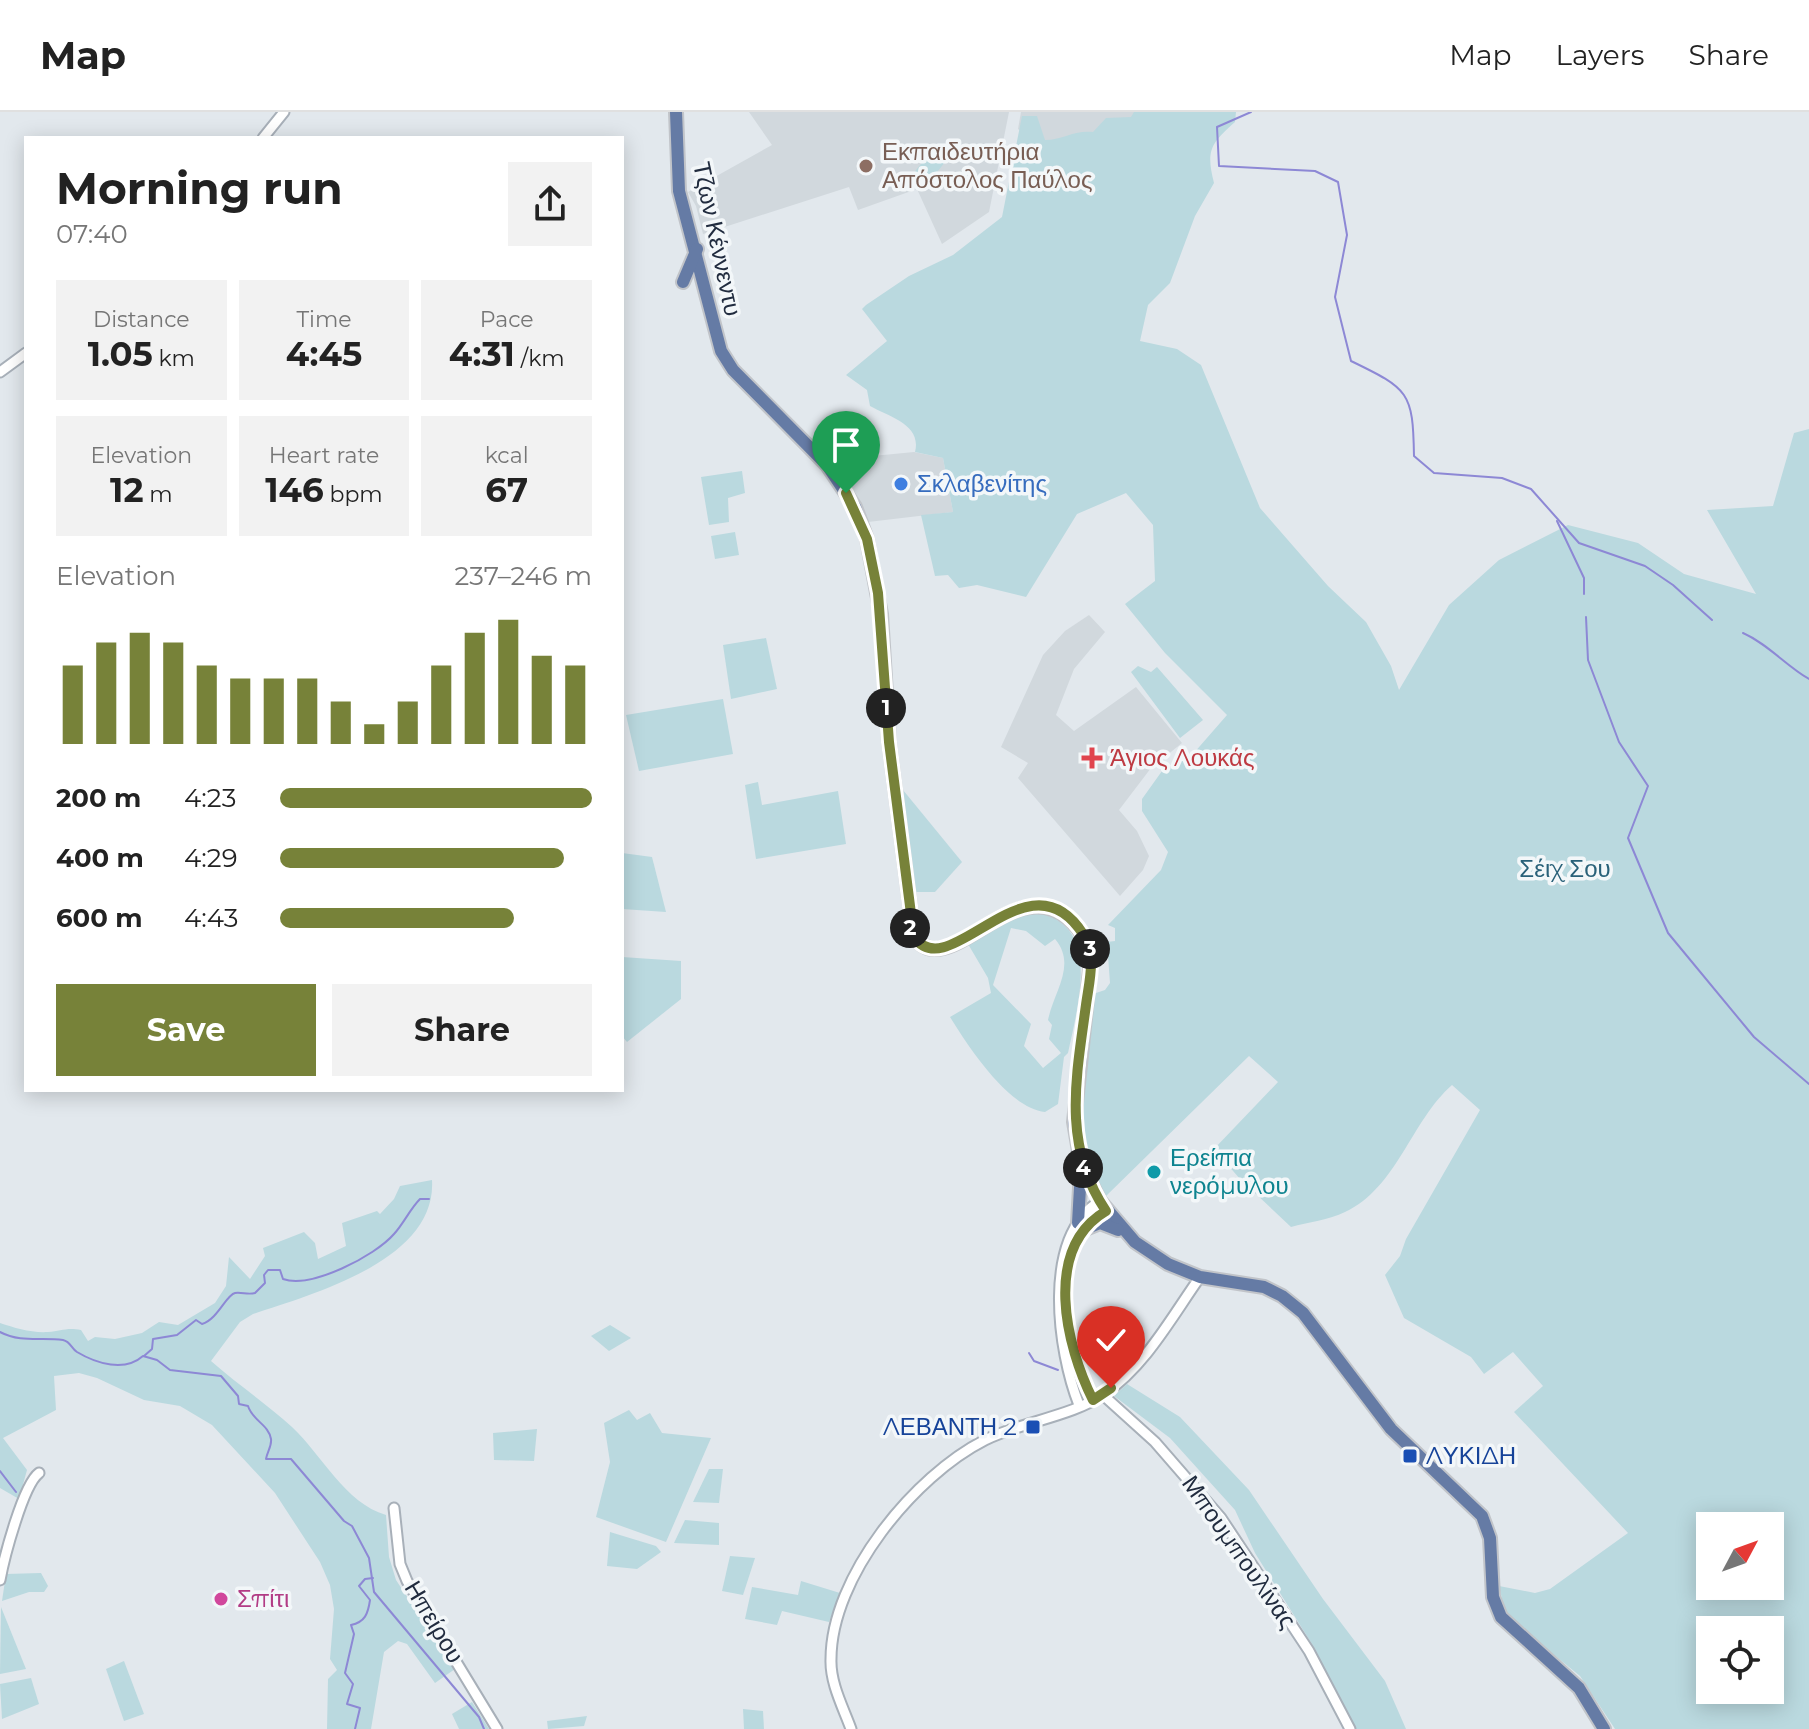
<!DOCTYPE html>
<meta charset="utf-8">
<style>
body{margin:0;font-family:Montserrat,sans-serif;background:#f2f2f2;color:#222;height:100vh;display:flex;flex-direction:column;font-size:30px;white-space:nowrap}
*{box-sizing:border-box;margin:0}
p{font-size:26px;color:#767676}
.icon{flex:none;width:44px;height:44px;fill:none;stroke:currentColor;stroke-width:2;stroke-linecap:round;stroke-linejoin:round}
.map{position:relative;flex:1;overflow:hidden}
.drawer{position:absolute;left:24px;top:24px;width:600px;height:956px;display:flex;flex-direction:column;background:#fff;border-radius:0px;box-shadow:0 4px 20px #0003}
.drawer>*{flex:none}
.needle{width:52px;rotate:49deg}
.tools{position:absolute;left:1696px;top:1400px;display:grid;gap:16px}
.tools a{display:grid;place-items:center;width:88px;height:88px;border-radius:0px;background:#fff;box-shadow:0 4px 20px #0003;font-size:40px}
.pin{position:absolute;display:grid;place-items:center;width:68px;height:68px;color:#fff;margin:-82px -34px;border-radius:50% 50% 50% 0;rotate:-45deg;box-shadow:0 0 8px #0007}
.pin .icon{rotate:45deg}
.km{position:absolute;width:40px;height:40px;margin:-20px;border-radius:50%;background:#222;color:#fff;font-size:22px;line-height:40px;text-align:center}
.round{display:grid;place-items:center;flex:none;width:84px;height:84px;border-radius:0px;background:#f2f2f2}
.head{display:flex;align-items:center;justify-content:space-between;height:136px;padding:0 32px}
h1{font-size:44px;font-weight:700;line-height:60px}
.stats{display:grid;grid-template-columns:repeat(3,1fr);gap:12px;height:136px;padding:8px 32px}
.stats div{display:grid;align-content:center;border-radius:0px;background:#f2f2f2;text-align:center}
.stats b{font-size:34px;font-weight:700}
.stats small{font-size:22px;font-weight:400}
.stats p{font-size:22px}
.chart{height:224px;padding:16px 32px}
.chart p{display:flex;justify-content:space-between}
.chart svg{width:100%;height:144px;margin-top:8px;stroke:#778239;stroke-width:6}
.action{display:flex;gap:16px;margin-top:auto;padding:16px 32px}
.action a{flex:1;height:92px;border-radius:0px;background:#778239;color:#fff;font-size:32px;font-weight:700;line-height:92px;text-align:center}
.action a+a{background:#f2f2f2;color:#222}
ul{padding:0 32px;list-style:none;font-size:26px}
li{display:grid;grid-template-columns:128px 96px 1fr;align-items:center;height:60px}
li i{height:20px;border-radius:10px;background:#778239}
header{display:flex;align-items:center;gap:48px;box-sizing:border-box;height:112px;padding:0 40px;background:#fff;border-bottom:2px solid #e0e0e0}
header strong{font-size:38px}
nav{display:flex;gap:44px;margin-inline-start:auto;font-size:28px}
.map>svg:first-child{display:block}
.built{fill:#d1d8dd}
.green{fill:#bad9df;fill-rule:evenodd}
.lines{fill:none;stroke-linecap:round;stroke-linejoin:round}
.stream{stroke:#8d88d5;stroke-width:2}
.minor-casing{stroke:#a8b0b9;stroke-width:13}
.major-casing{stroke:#c1c4c9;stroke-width:16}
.minor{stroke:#fff;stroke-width:9}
.major{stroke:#657ba5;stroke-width:12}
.route-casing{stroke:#fff;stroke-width:16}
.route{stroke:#778239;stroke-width:10}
.education-dot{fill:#8d6e63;stroke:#f3f7f9;stroke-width:3}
.shop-dot{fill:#3f7fe0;stroke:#f3f7f9;stroke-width:3}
.health-dot{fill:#e0444e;stroke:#f3f7f9;stroke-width:3}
.culture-dot{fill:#0f9aa8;stroke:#f3f7f9;stroke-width:3}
.transit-dot{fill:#1a4fb4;stroke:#f3f7f9;stroke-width:3}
.hotel-dot{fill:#d1479c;stroke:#f3f7f9;stroke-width:3}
.labels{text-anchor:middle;stroke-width:7;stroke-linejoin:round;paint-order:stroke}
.education-label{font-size:24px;fill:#785e54;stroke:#f3f7f9;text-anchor:start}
.street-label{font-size:24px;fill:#212c3f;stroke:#f3f7f9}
.shop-label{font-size:24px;fill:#366cbe;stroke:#f3f7f9;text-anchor:start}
.health-label{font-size:24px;fill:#be3a42;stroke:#f3f7f9;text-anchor:start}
.park-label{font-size:24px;fill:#296179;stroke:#f3f7f9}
.culture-label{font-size:24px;fill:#0d838f;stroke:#f3f7f9;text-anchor:start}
.transit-label{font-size:24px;fill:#164399;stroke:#f3f7f9;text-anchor:end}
.hotel-label{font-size:24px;fill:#b23c85;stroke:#f3f7f9;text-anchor:start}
</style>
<header>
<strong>Map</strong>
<nav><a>Map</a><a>Layers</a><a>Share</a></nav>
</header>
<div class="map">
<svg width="1809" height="1617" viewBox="0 0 1809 1617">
<rect width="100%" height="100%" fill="#e2e8ed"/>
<g class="built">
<path d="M749,0H1009L989,100L942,132L917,77L858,98L849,75L703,122L696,94L688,80L772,33Z"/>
<path d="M1021,0H1147L1075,34L1044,35L1018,17Z"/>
<path d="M914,340L943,346L953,400L868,410L859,387L832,348Z"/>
<path d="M1089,503L1105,520L1074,557L1056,603L1074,619L1136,575L1182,631L1151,656L1119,698L1137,719L1149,744L1143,758L1120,784L1018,666L1028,651L1001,635L1043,543L1065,519Z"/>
</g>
<g class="green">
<path d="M1134,0H1236L1235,10C1210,32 1206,39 1214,71L1195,104L1170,171L1148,193L1140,229L1177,237L1201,253L1260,396L1328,474L1366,510L1391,554L1399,578L1449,493L1499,448L1568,413L1638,431L1684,462L1756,482L1707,398L1773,394L1794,321L1809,317V1617H1615L1580,1564L1506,1504L1499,1474L1535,1481L1550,1477L1628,1421L1514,1300L1543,1274L1513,1240L1484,1262L1471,1245L1404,1206L1385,1163L1400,1144L1406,1127L1480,998L1452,973C1411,1009 1397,1076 1345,1100C1329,1108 1308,1110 1291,1115L1240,1067L1214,1037L1278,970L1249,944L1105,1085C1070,1019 1084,953 1093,882L1105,878L1110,871L1107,830L1115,829V816L1108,813L1161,758L1168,740L1142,699V687L1162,659L1193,642L1227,603L1165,541L1125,492L1155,469L1153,413L1126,381L1077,402L1026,485L977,473L959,476L948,463L935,464L921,403L953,400L943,346L915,340C922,313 890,305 870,294L867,278L846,263L887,229L862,197L866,193L909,164L953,143L1002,105L1022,4H1037L1045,28C1062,28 1074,18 1093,20L1106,6L1131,5ZM1710,1414H1770V1474H1710ZM1710,1518H1770V1578H1710Z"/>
<path d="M931,39L945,50L923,78L909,67Z"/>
<path d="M742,359L745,381L728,386L729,410L709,413L701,365Z"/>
<path d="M735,420L739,443L715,447L711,424Z"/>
<path d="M766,526L777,577L731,587L723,533Z"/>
<path d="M1138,554L1151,560L1157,555L1203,608L1180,626L1131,560Z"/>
<path d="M723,587L733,642L639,659L626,603Z"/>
<path d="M758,670L762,693L838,679L846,732L756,747L745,673Z"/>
<path d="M903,678L962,750L935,780H913Z"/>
<path d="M622,741L652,745L666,800L622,797Z"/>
<path d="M1038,801C1103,813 1077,897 1068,941L1064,945L1058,992L1045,1000C1009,997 968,934 950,905L991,881L988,866L968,832L1015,805ZM1011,816L1026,819L1045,834L1055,827C1077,853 1054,879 1048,908L1052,913L1049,927L1061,941L1043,956L1024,934L1031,912L993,873Z"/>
<path d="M622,845L681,849V887L627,930L622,924Z"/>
<path d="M432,1068C437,1148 313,1182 253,1202L240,1210L211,1249C237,1272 267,1292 292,1315C322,1343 345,1391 386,1403L389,1445L396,1468L455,1557L435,1571L407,1532L398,1529L384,1540L371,1617H327L328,1567L337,1558L330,1547L334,1497L330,1473L320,1450L275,1381L212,1313L180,1294L144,1288L97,1266L79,1261L54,1264L56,1298L3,1326L27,1358L19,1387L0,1376V1211C15,1216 31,1221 48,1220C61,1219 67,1215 81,1218L88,1229L95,1225L115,1227L142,1221L159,1210L178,1213L215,1191L226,1174L229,1145L250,1167L265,1144L263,1136L304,1120L315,1131L318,1147L346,1134L342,1111L377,1099L380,1102L394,1087L400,1074Z"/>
<path d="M610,1213L631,1226L609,1239L591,1224Z"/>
<path d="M1127,1272L1180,1305L1249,1378L1323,1487L1385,1569L1406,1617H1353L1315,1537L1255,1441L1235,1398L1170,1326L1114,1284Z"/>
<path d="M629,1298L637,1308L650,1301L662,1321L711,1326L666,1430L596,1405L610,1350L604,1311Z"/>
<path d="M537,1317L534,1349L494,1348L493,1321Z"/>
<path d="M709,1357H723L719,1391L693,1390Z"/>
<path d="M685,1408L719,1411V1433L674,1431Z"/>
<path d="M610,1420L656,1434L661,1440L637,1457L607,1454Z"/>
<path d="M730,1444L755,1446L743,1483L722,1479Z"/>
<path d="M41,1461L48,1474L44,1480H29L2,1489L6,1462Z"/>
<path d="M801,1469L840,1481L829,1510L782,1499L777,1513L745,1507L752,1475L798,1483Z"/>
<path d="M1,1495L26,1557L0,1562Z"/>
<path d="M124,1549L144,1602L124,1609L106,1557Z"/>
<path d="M31,1566L39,1592L2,1607L0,1572Z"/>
<path d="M472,1590L489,1617H459L452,1602Z"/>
<path d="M743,1597L763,1599L764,1617H744Z"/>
<path d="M587,1604L584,1614L548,1617L547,1609Z"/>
</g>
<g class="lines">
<g class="stream">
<path d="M1251,0L1217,15L1219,54L1315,59L1338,70L1347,123L1335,185L1351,249C1409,277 1413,280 1414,344L1434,361L1502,366L1531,377L1579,431L1645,454L1673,473L1712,508"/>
<path d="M1557,409L1584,466V482"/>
<path d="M1586,505L1588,548L1619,630L1648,674L1628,726L1668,821L1754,925L1809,972"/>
<path d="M1743,521C1768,532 1785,553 1809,567"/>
<path d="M0,1220C21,1231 41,1225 63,1228C71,1230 71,1236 77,1240C97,1252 125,1260 143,1244L157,1248L170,1258L221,1264L238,1284L239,1292L248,1294C252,1308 269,1313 271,1327C272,1334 267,1340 266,1347H291L344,1409L352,1414L369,1446L374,1480L479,1605L484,1617"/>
<path d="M1029,1241L1034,1249L1058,1258"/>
<path d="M144,1244L152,1237L153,1227L177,1223L196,1208L202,1212C218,1207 226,1183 235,1181C242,1180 248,1183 255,1181L265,1171L264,1163L268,1158H280L283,1167C311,1177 375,1144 394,1122C404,1111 410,1097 420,1087H429"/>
<path d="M0,1359L16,1380"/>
<path d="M355,1617L360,1596L347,1592L353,1572L345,1561L354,1522L351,1513C365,1510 368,1502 370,1488L359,1474L365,1467L373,1466"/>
</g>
<defs>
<g id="minor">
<path d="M263,26L284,0"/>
<path d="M0,260L26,241"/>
<path d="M1103,1283L1155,1330L1221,1406L1309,1539L1350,1617"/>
<path d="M1093,1288C1066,1233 1043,1138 1106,1099"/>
<path d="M1079,1293C1058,1240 1041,1124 1100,1089"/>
<path d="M394,1396L400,1452L407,1469L497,1617"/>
<path d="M0,1468C4,1446 23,1373 39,1361"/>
<path d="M851,1617C843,1595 830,1571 831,1547C831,1465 914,1364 985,1328C1021,1310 1073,1304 1104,1282C1146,1253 1171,1206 1200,1165"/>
</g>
<g id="major">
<path d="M676,0L679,79L721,239L733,258L827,353L855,395L867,427L881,502L889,630L914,825C949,873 1011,759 1068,806C1082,818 1090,831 1091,849L1074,1010L1081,1051L1100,1089L1135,1130L1168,1152L1200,1165L1264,1175L1282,1184L1303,1201L1391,1317L1482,1404L1490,1426L1493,1485L1501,1505L1579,1576L1604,1617"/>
<path d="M683,170L697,137"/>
<path d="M1078,1111L1081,1058"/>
<path d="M1085,1117L1100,1111L1118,1118"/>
</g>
</defs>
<use href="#minor" class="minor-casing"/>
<use href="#major" class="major-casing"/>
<use href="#minor" class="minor"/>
<use href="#major" class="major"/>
</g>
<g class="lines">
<defs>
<path id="route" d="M846,381L867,427L878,481L889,630L914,825C950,876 1028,736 1083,822C1097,843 1089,870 1086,893C1076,966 1062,1034 1106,1099C1042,1137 1066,1234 1093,1288L1111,1276"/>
</defs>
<use href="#route" class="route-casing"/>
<use href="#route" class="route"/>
</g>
<circle class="education-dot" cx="866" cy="54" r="8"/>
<circle class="shop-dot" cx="901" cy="372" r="8"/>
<path class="health-dot" d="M1088 634h8v8h8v8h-8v8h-8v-8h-8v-8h8z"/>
<circle class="culture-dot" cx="1154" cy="1060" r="8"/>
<g class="transit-dot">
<rect x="1025" y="1307" width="16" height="16" rx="4"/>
<rect x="1402" y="1336" width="16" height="16" rx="4"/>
</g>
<circle class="hotel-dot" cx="221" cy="1487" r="8"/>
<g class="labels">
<g class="education-label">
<text x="882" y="48">Εκπαιδευτήρια<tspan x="882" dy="28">Απόστολος Παύλος</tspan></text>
</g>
<g class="street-label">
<text transform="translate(717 127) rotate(78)" y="8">Τζων Κέννεντυ</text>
<text transform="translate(1239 1440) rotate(55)" y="8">Μπουμπουλίνας</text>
<text transform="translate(434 1510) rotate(59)" y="8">Ηπείρου</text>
</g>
<g class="shop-label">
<text x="917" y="380">Σκλαβενίτης</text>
</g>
<g class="health-label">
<text x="1110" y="654">Άγιος Λουκάς</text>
</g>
<g class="park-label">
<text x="1565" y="765">Σέιχ Σου</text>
</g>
<g class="culture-label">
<text x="1170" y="1054">Ερείπια<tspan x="1170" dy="28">νερόμυλου</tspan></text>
</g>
<g class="transit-label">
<text x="1017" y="1323">ΛΕΒΑΝΤΗ 2</text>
<text x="1426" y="1352" text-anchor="start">ΛΥΚΙΔΗ</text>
</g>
<g class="hotel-label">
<text x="237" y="1495">Σπίτι</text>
</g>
</g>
</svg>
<div class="tools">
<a><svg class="needle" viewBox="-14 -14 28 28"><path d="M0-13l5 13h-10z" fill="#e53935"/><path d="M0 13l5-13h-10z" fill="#767676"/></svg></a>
<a><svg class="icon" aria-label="locate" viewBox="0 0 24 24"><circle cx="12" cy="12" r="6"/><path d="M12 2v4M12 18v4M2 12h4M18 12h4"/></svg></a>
</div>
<div class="pin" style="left:846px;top:381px;background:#1e9e55"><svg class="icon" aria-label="arrive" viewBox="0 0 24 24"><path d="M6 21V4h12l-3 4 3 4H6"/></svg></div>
<div class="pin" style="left:1111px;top:1276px;background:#d93025"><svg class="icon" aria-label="check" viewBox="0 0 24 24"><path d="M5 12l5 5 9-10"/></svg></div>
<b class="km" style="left:886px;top:596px">1</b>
<b class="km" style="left:910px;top:816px">2</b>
<b class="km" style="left:1090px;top:837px">3</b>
<b class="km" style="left:1083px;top:1056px">4</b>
<section class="drawer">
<div class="head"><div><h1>Morning run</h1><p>07:40</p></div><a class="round"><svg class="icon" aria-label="share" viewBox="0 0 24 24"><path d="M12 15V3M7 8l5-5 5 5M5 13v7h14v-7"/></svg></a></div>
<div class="stats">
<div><p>Distance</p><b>1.05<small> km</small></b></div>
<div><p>Time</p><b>4:45</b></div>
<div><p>Pace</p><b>4:31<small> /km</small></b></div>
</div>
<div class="stats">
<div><p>Elevation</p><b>12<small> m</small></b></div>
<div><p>Heart rate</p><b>146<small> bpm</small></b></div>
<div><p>kcal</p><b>67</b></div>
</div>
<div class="chart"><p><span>Elevation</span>237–246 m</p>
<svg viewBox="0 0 160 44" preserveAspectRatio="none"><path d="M5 44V20M15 44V13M25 44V10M35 44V13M45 44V20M55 44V24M65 44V24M75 44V24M85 44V31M95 44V38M105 44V31M115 44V20M125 44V10M135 44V6M145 44V17M155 44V20"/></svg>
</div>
<ul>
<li><b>200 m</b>4:23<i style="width:100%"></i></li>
<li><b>400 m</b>4:29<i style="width:91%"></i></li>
<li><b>600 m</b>4:43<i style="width:75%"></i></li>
</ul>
<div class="action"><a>Save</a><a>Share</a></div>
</section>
</div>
